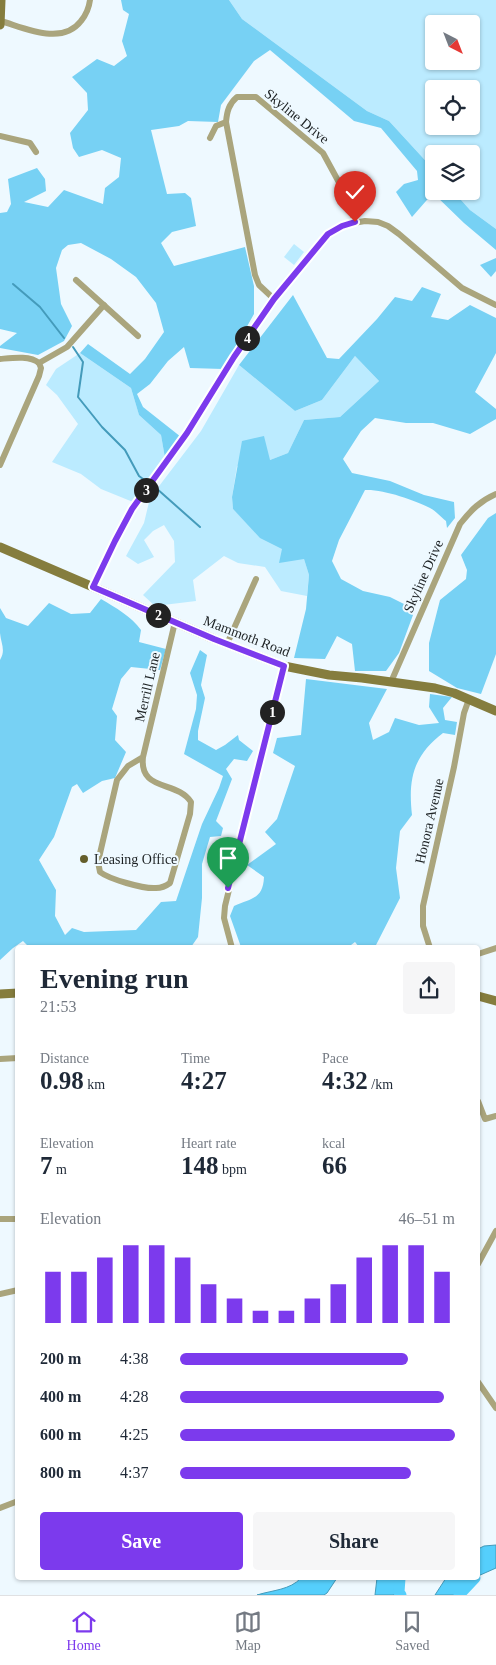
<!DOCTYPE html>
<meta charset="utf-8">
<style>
body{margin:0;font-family:Georgia,serif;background:#f6f6f7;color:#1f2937;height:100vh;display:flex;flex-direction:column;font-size:19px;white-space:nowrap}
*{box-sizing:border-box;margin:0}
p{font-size:16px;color:#747a83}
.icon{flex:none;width:28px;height:28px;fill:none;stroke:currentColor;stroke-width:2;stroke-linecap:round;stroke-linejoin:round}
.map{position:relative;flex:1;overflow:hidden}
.details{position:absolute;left:15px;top:945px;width:465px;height:635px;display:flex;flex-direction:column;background:#fff;border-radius:5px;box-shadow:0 1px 4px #0004}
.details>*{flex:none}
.needle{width:32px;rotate:138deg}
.buttons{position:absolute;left:425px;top:15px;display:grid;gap:10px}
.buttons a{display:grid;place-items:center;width:55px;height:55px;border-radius:5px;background:#fff;box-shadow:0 1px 4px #0004;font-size:25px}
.pin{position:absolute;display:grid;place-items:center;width:42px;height:42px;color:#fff;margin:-51px -21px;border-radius:50% 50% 50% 0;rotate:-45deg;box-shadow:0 0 5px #0007}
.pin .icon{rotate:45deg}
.km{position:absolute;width:25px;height:25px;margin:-12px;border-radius:50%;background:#222;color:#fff;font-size:14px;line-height:25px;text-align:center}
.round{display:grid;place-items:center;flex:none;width:52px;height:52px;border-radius:5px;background:#f6f6f7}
.headline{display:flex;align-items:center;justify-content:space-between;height:85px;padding:0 25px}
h1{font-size:28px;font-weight:700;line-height:38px}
.metrics{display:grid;grid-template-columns:repeat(3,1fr);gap:8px;height:85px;padding:5px 25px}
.metrics div{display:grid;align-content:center}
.metrics b{font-size:25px;font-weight:700}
.metrics small{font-size:14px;font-weight:400}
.metrics p{font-size:14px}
.chart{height:140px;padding:10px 25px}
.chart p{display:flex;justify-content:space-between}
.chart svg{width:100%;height:90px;margin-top:5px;stroke:#7c3aed;stroke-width:6}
.primary-button{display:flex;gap:10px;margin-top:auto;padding:10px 25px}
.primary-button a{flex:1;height:58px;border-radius:5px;background:#7c3aed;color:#fff;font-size:20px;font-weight:700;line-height:58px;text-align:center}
.primary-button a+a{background:#f6f6f7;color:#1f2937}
ul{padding:0 25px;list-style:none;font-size:16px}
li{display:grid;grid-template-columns:80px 60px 1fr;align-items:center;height:38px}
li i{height:12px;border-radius:6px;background:#7c3aed}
.tabs{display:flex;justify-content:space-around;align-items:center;height:70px;border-top:1px solid #e0e1e3;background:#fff;font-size:14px;color:#747a83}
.tabs a{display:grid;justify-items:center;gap:2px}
.tabs .current{color:#7c3aed}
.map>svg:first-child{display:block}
.green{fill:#bbebff;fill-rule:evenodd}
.forest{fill:#77d1f4}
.water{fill:#55cffc;stroke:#449bbb}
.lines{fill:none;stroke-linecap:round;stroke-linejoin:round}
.stream{stroke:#449bbb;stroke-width:2}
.river{stroke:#55cffc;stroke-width:11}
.street{stroke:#aaa57d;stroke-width:6}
.secondary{stroke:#857d3e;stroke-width:9}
.route-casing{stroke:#fff;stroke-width:10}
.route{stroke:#7c3aed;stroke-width:6}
.poi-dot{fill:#645e2b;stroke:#eef9ff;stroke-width:2}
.labels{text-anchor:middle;stroke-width:4;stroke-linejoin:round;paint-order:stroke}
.street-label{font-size:14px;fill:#1c2123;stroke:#eef9ff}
.poi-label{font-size:14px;fill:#1c2123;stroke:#eef9ff;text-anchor:start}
</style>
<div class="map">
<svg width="496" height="1595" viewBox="0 0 496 1595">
<rect width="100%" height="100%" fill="#eef9ff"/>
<g class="green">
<path d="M229,0H496V229L470,210L453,191H471V154H434V170L389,121L367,111L242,19ZM434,24H471V61H434ZM434,89H471V126H434Z"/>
<path d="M294,244L304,252L294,265L284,257Z"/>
<path d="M80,353L131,388L139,415L161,435L165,458L133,502L101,489L81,474L52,462L78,424L57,395L46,385L56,369Z"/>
<path d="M355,356L379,381L340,417L304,420L288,453L270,460L237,466L232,497L233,509L260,537L304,559L309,575L307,596L281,591L265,567L238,563L224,556L193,580L196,601L155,606L143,595L175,562L174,541L164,525L153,531L144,540L154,557L138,564L126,556L144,523L150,498L201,431L239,365L295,411L322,400Z"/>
</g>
<g class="forest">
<path d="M121,0H229L242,19L367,111L389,121L434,170V191H453L470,210L496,229V250L464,223L433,193L412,217L396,192L404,184L418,180L417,171L381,128L354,121L270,50L254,61L221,105L218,122L188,121L179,126L151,130L167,194L185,193L191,198L196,226L172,232L161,243L174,266L245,247L254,286V314L223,369L190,368L184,347L168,361L150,384L137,394L143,407L181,437L165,458L161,435L139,415L131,388L80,353L88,344L130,374L145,359L164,332L156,303L136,277L111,259L81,243L68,245L62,250L56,268L61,304L72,326L64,341L38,355L0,348V346L17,333L0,329V213L7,212L11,204L8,179L37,168L45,179L46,191L24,202L48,207L64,190L103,204L105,188L119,177L121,158L102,150L79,157L73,148L70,133L88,110L87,93L72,77L97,59L114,66L127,56L122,41L129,14L123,10Z"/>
<path d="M496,258V271L491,277L480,265Z"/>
<path d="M422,287L441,294L431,317L448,320L470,305L496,318V353L475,392L496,409V419L470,434L433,423H406L375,418L361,431L343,459L352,473L390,481L424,495L454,502L455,518L447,528L446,521C441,517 436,511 430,508C414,500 383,489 365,490L339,540L332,561L341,579L363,591L390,597L410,607L413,615L399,653L386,671H355L352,644L337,636L325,659L294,658L306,609L309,575L304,559L279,563L282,549L260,538L233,509L232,497L242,441L264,436L270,460L288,453L304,420L340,417L379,381L355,356L322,400L295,411L239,365L293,295L327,358L339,359L377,319L395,297L412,301Z"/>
<path d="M496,513V654L481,694L457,688L429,671V643L440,600L466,579L467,570L461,555L488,518Z"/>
<path d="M101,599C116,608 131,616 141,630L139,642L166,649L160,670L131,667L121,679L112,709L117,716L115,740L126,752L115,778L102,781L83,793L77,784L72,787L54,837L39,860L56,890L55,916L65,935L72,928L84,932L136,930L161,902L176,901L202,824L219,788L223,776L184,754L196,709L197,695L190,673L200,650L207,655L201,685L205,698L198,731V740L216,750L225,745L238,735L239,740L253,751L247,761L234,759L226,769L232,779L216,821L223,828L221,836L210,837L202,864V898L198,937L191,947L30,948L23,941L13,948L0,960V660C6,650 1,644 0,633C0,625 0,616 0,608L6,618L28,626L49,603L71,614L90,613Z"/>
<path d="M306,679L387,689L369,723L373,740L389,732L395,718L419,725L439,723L429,707L430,694L452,697L443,708L445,720L457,722L455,735L443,733C413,756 408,779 412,815L400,831L396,868L400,898L375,947H359L355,942L347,948L241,947L230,916L234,906C252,898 263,899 264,877L247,865L276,844L265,832L277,819L295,766L273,753L277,738L301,735Z"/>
</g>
<g class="water">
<path d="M496,1545V1568L478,1576V1549L484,1546Z"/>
<path d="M301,1578H337L327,1593L324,1595H257C273,1590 290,1590 301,1578Z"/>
<path d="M377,1578H400L394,1595H375Z"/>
<path d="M446,1578H471L464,1584L462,1592L464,1595H435Z"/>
</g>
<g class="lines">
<g class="stream">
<path d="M13,284L40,307L64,338"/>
<path d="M73,347L83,362L78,397L102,427L125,450L139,476L147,482"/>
<path d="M156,488L200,527"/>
</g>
<g class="river">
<path d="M400,1578L399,1592L401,1595"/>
<path d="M459,1595L475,1578"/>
</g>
<g class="street">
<path d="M1,21C25,28 62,46 81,21C86,15 89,8 90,0"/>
<path d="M226,122L255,275L259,285L274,299"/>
<path d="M0,136L30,143L36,152"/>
<path d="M210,138L216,126L226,122C227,111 229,104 237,97H256L323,153L348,199L355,222"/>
<path d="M76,280L138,336"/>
<path d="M0,359C11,358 30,355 39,363"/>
<path d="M39,363L67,347L104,305"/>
<path d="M0,465L39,376L41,368L39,363"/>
<path d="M93,587L115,541L132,509L187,433L234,357L274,299L328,234L342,225L365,221L378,222L388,226L399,234L462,288L496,305"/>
<path d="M227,644L256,579"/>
<path d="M391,682L460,524C471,510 480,501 496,494"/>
<path d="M143,757C139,792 177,780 191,802L190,814L170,883C166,886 162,888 156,888C143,889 109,879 100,872L98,862L117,780L128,766L143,757L175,622"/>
<path d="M232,948L224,918L225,906L284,666"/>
<path d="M430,948L423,926V906L454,767L464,713L469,699"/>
<path d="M478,954L496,948"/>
<path d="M0,1059L18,1058"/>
<path d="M478,1101L485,1119L496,1116"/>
<path d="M0,1219H18"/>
<path d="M478,1264L496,1231"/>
<path d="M0,1294L18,1290"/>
<path d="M478,1382L496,1408"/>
<path d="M0,1508L18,1501"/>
</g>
<g class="secondary">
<path d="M0,25L1,0"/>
<path d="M0,547L214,639L284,666L329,675L362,678L435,688L454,693L496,711"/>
<path d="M0,994L18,993"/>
<path d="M478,996L496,1001"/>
</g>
</g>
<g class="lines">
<defs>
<path id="route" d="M228,888L284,666L214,639L93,587L115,541L132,509L187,433L234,357L274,299L328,234L342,226L355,222"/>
</defs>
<use href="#route" class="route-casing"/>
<use href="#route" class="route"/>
</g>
<circle class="poi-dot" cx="84" cy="859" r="5"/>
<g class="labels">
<g class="street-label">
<text transform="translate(297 116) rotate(39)" y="5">Skyline Drive</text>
<text transform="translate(423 576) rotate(-66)" y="5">Skyline Drive</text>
<text transform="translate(247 636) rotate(21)" y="5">Mammoth Road</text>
<text transform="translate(147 687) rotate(-77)" y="5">Merrill Lane</text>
<text transform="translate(429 821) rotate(-77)" y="5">Honora Avenue</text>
</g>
<g class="poi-label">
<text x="94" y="864">Leasing Office</text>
</g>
</g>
</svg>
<div class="buttons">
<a><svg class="needle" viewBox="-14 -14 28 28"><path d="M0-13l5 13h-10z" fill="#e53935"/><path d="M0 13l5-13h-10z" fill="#747a83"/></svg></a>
<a><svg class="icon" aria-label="locate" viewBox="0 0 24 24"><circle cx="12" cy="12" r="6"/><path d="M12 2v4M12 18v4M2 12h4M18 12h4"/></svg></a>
<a><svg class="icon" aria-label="layers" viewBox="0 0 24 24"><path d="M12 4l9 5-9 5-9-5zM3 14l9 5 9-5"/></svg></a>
</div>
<div class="pin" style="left:228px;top:888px;background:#1e9e55"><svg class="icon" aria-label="arrive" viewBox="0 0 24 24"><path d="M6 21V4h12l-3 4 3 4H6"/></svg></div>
<div class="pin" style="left:355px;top:222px;background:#d93025"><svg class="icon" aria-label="check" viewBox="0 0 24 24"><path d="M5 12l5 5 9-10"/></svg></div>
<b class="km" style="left:272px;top:712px">1</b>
<b class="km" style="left:158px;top:615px">2</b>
<b class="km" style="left:146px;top:490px">3</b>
<b class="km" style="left:247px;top:338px">4</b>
<section class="details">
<div class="headline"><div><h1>Evening run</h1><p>21:53</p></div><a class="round"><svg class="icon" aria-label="share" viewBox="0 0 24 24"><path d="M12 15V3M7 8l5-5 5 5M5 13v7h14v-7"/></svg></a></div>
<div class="metrics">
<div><p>Distance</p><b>0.98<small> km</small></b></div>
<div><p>Time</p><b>4:27</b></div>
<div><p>Pace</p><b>4:32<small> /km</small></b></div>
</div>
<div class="metrics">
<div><p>Elevation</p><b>7<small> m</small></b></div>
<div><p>Heart rate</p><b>148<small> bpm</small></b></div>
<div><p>kcal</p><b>66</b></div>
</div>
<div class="chart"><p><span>Elevation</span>46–51 m</p>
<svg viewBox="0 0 160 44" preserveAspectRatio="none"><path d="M5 44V19M15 44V19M25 44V12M35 44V6M45 44V6M55 44V12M65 44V25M75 44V32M85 44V38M95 44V38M105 44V32M115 44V25M125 44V12M135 44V6M145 44V6M155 44V19"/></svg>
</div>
<ul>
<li><b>200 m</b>4:38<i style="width:83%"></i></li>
<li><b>400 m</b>4:28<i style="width:96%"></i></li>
<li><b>600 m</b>4:25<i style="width:100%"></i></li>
<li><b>800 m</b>4:37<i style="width:84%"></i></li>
</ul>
<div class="primary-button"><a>Save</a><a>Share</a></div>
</section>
</div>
<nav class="tabs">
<a class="current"><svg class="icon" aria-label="home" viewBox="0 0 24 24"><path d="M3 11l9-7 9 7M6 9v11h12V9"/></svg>Home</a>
<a><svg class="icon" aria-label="map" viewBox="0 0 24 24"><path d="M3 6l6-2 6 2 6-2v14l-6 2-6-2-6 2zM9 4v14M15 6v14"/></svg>Map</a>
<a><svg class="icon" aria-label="saved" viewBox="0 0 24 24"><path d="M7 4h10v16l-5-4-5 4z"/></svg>Saved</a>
</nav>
